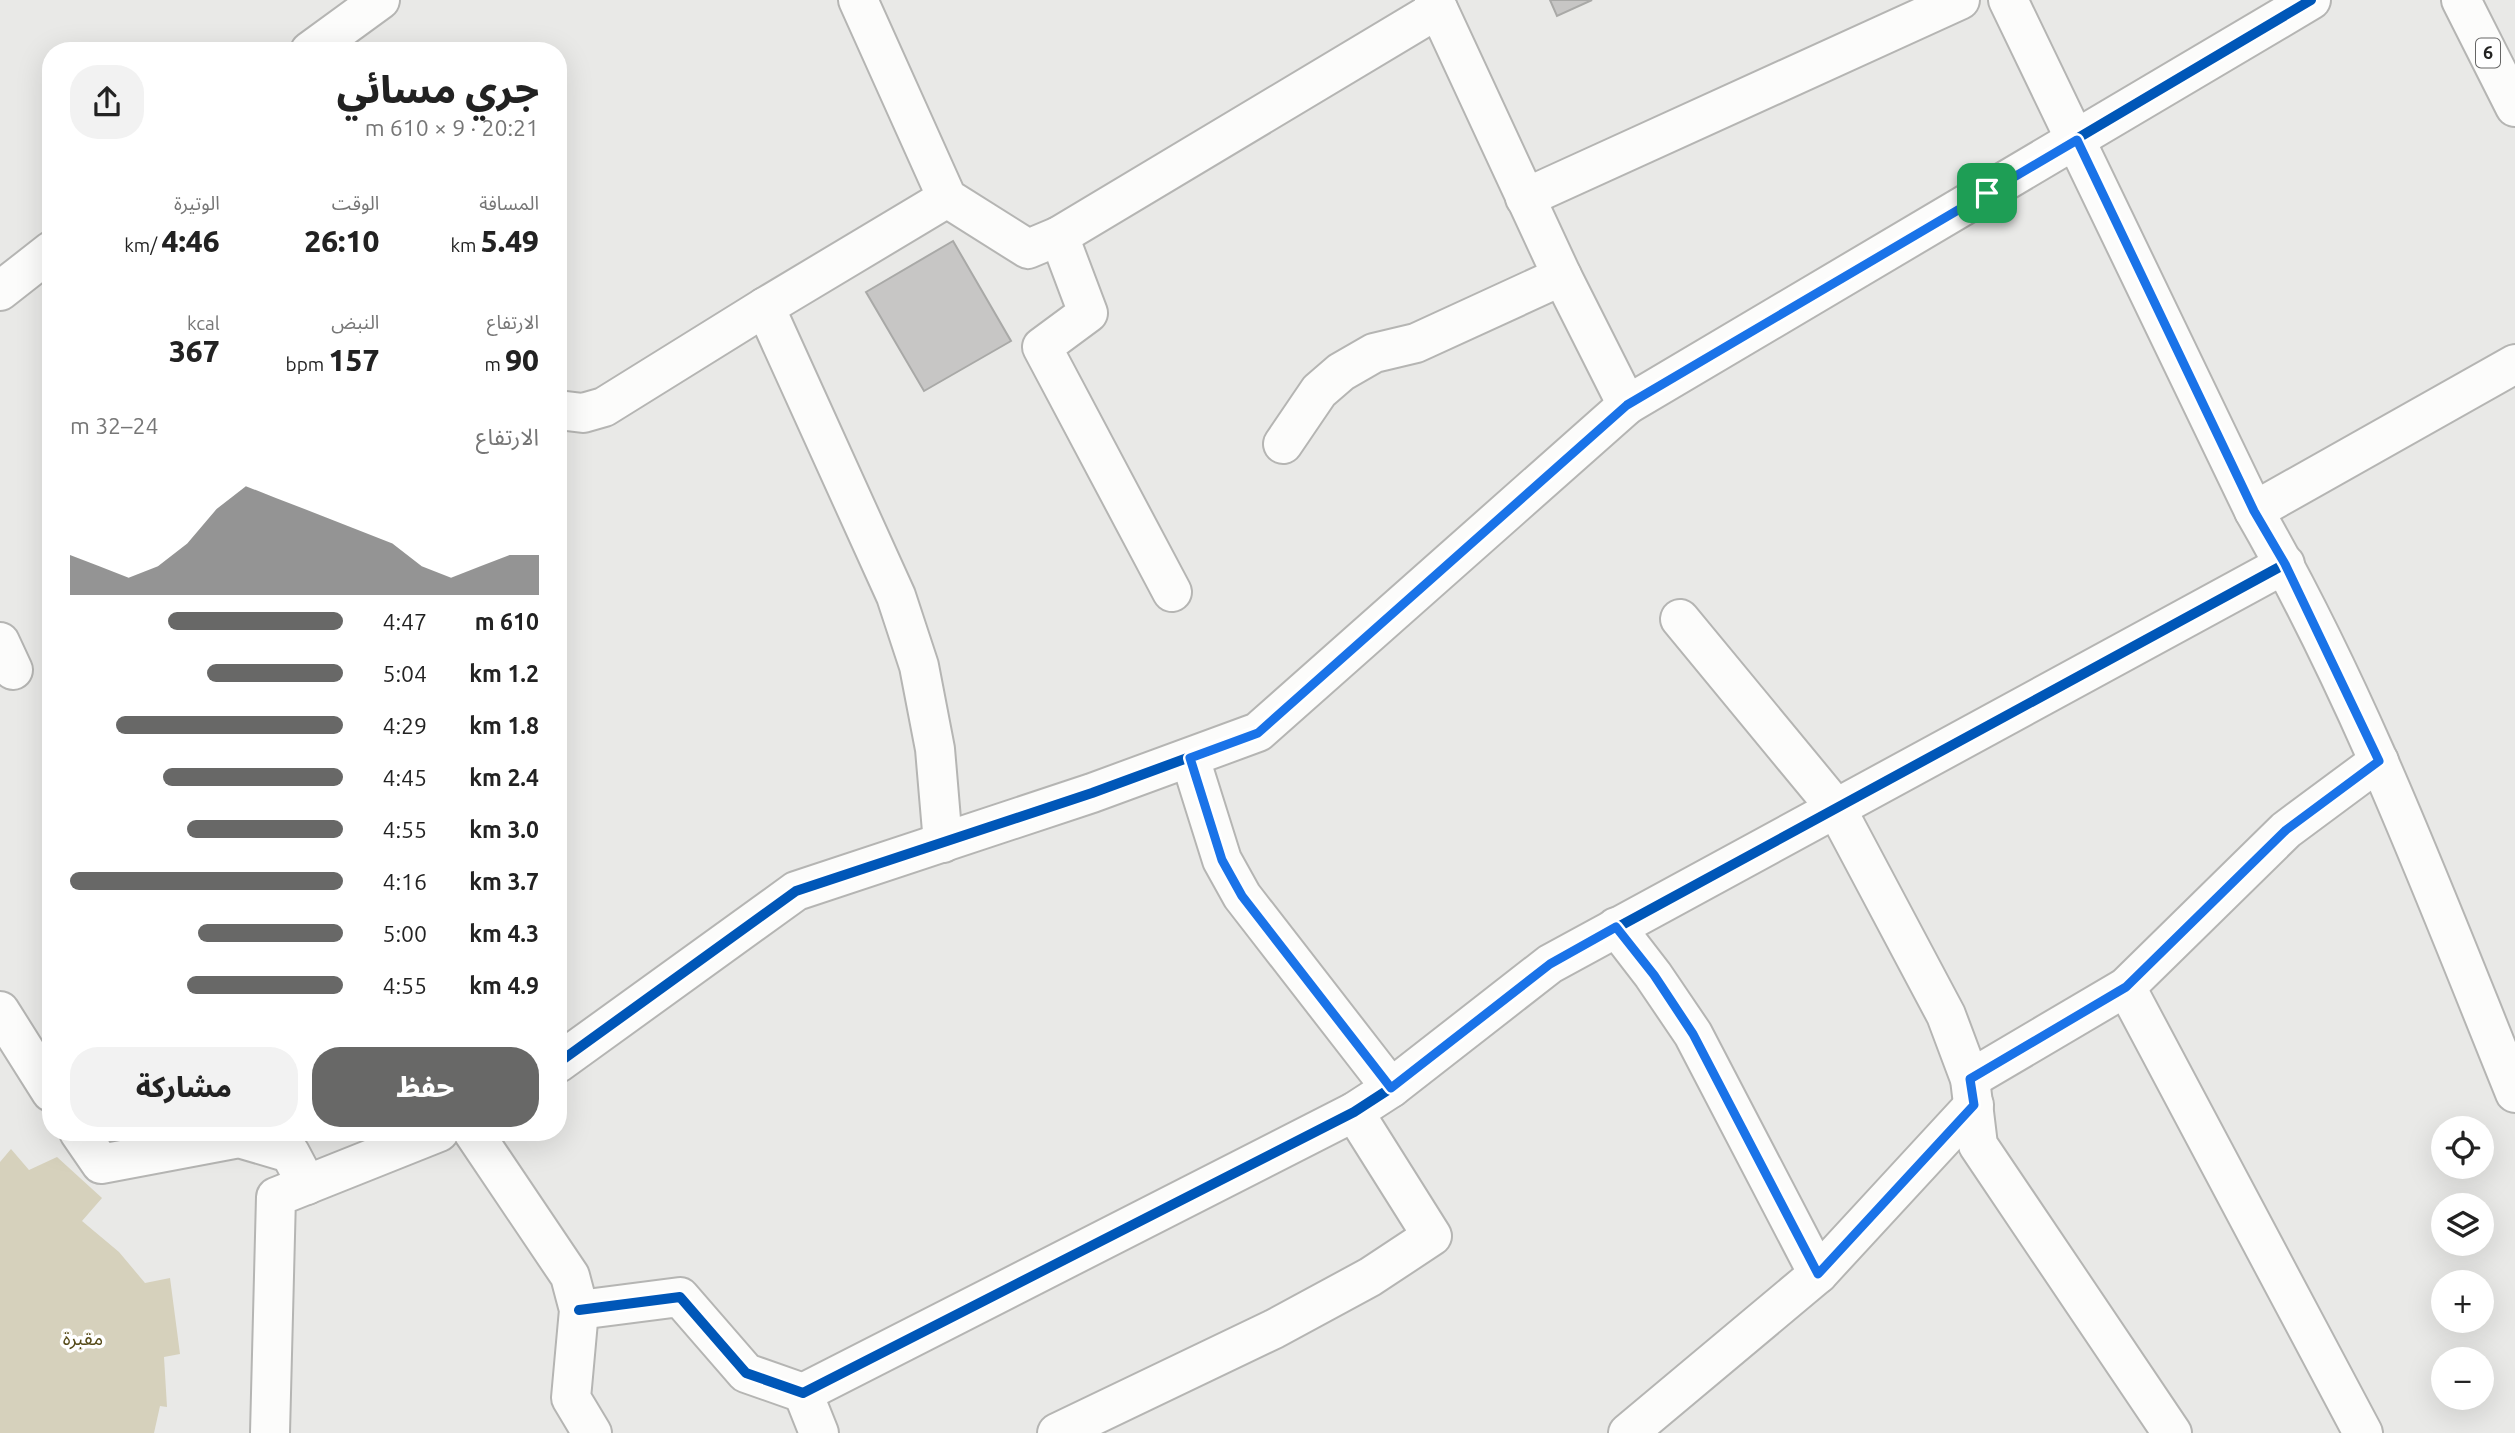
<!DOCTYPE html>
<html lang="ar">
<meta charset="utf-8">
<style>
body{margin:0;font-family:Ubuntu,"Noto Sans Arabic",sans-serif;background:#f2f2f2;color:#222;direction:rtl;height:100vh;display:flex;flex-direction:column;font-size:26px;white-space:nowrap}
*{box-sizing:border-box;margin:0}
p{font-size:23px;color:#767676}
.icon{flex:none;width:38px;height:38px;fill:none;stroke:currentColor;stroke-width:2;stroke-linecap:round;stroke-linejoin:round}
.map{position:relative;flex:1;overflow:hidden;direction:ltr}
.drawer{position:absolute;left:42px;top:42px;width:525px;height:1099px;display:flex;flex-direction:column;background:#fff;border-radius:28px;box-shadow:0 7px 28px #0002;direction:rtl}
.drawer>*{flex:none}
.fabs{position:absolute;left:2431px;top:1116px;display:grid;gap:14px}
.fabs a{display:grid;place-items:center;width:63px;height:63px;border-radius:50%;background:#fff;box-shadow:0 7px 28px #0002;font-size:35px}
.pin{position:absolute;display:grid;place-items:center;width:60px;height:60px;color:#fff;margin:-30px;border-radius:14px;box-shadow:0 4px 10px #0006}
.round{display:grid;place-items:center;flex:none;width:74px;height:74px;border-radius:28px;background:#f2f2f2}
.overview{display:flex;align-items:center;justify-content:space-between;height:119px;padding:0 28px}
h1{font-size:38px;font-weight:800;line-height:52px}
.stats{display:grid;grid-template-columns:repeat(3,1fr);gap:10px;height:119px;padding:7px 28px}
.stats div{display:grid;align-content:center}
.stats b{font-size:30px;font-weight:800}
.stats small{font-size:19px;font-weight:400}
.stats p{font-size:19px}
.chart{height:196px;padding:14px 28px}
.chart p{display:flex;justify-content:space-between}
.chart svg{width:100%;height:126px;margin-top:7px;fill:#686867;opacity:.7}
.action{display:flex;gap:14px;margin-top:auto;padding:14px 28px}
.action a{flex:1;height:80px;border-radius:28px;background:#686867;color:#fff;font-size:28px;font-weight:800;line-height:80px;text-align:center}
.action a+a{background:#f2f2f2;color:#222}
ul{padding:0 28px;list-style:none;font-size:23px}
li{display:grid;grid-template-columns:112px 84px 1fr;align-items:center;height:52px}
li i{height:18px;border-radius:9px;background:#686867}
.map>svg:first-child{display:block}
.green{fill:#d6d1bc}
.building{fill:#c7c6c5;stroke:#a9a9a7;stroke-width:2}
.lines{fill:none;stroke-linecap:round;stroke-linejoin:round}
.minor-casing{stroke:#b5b5b3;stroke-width:42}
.highway-casing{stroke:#b5b5b3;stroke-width:42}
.minor{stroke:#fcfcfb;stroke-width:38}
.highway{stroke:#fcfcfb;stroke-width:38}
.cycleway-casing{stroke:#fff;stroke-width:15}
.cycleway{stroke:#0057b8;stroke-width:10}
.route-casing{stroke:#fff;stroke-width:14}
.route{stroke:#1a73e8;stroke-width:9}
.labels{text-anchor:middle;stroke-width:7;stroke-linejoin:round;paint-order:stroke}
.shield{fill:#fff;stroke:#656564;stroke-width:2}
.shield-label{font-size:18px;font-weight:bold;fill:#232322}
.park-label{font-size:19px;fill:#564b19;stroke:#fff}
</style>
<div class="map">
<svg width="2515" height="1433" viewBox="0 0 2515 1433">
<rect width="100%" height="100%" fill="#e9e9e7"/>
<path class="green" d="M11,1149L29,1170L57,1157L102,1198L82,1221L119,1252L145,1283L170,1278L180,1354L164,1357L167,1407L160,1406L154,1433H0V1162Z"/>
<g class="building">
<path d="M1550,0H1592L1557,16Z"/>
<path d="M953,241L1011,341L924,391L866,292Z"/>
</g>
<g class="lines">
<defs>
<g id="minor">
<path d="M858,0L947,198L1028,249L1059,236L1438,9"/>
<path d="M1434,0L1562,276L1627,405"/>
<path d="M2008,0L2254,511C2360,695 2435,896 2515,1093"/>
<path d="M310,51L380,0"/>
<path d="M1525,198L1960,0"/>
<path d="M1059,236L1088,313L1042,347L1172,592"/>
<path d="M0,291L51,251"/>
<path d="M765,307L896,596L919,666L935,749L943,843"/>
<path d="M558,410L583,413L604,407L765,307L947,198"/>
<path d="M1283,444L1319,391L1341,372L1374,353L1416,343L1562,276"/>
<path d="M2254,511L2515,364"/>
<path d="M1680,619L1836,808L1946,1015L1970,1079L1978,1145L2172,1433"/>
<path d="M0,642L13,670"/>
<path d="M1190,758L1222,860L1242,896L1391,1088"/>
<path d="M1616,927L1653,975L1693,1034L1818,1274"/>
<path d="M2126,987L2363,1433"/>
<path d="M0,1011L51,1092"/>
<path d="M558,1063L796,891L1092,793L1258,732L1627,405L2311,0"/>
<path d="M1970,1079L2126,987L2286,830L2379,761"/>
<path d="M79,1132L101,1164L239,1138L290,1153L307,1185"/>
<path d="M473,1132L570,1276L579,1310L571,1398L592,1433"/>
<path d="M579,1310L680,1297L746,1373L803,1393L1354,1112L1391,1088L1550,964L2285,564"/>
<path d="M803,1393L819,1433"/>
<path d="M270,1433L276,1197L439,1132"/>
<path d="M1057,1433L1274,1329L1370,1277L1432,1236L1354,1112"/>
<path d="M1628,1433L1818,1274L1974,1105"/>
</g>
<path id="highway" d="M2461,0L2515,107"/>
</defs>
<use href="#minor" class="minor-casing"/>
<use href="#highway" class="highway-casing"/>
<use href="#minor" class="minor"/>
<use href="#highway" class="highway"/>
<defs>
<g id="cycleway">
<path d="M558,1063L796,891L1092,793L1258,732L1627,405L2311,0"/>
<path d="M579,1310L680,1297L746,1373L803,1393L1354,1112L1391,1088L1550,964L2285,564"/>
</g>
</defs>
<use href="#cycleway" class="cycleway-casing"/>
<use href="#cycleway" class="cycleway"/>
</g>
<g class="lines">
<defs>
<path id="route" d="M2077,140L2254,511L2285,564L2379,761L2286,830L2126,987L1970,1079L1974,1105L1818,1274L1693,1034L1654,975L1616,927L1550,964L1391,1088L1242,896L1222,860L1190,758L1258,733L1627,405Z"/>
</defs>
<use href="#route" class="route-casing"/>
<use href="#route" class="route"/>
</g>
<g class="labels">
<rect class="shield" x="2476" y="38.5" width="24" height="29" rx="5"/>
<g class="shield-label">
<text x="2488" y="59">6</text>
</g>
<g class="park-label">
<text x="83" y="1345">مقبرة</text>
</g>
</g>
</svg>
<div class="fabs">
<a><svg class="icon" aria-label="locate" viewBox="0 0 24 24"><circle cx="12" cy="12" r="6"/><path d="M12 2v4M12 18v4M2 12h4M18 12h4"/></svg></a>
<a><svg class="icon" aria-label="layers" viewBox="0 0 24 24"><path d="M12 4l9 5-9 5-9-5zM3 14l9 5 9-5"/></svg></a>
<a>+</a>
<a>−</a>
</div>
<div class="pin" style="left:1987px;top:193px;background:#1e9e55"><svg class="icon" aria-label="arrive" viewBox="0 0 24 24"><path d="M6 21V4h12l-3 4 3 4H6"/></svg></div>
<section class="drawer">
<div class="overview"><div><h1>جري مسائي</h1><p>20:21 · 9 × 610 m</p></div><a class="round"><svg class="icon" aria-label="share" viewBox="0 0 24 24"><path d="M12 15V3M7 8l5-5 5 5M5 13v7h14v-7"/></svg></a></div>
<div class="stats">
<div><p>المسافة</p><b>5.49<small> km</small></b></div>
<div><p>الوقت</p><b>26:10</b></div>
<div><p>الوتيرة</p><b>4:46<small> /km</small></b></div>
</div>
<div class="stats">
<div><p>الارتفاع</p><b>90<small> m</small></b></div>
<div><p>النبض</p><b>157<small> bpm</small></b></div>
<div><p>kcal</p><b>367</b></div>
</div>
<div class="chart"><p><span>الارتفاع</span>24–32 m</p>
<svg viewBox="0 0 160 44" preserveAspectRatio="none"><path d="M0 44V30L10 34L20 38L30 34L40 26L50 14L60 6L70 10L80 14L90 18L100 22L110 26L120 34L130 38L140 34L150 30L160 30V44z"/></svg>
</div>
<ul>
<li><b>610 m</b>4:47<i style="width:64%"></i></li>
<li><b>1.2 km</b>5:04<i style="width:50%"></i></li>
<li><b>1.8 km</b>4:29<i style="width:83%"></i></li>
<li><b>2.4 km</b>4:45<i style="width:66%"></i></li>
<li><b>3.0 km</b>4:55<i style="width:57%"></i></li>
<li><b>3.7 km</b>4:16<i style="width:100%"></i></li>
<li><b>4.3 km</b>5:00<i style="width:53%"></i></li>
<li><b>4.9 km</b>4:55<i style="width:57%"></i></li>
</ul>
<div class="action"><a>حفظ</a><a>مشاركة</a></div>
</section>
</div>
